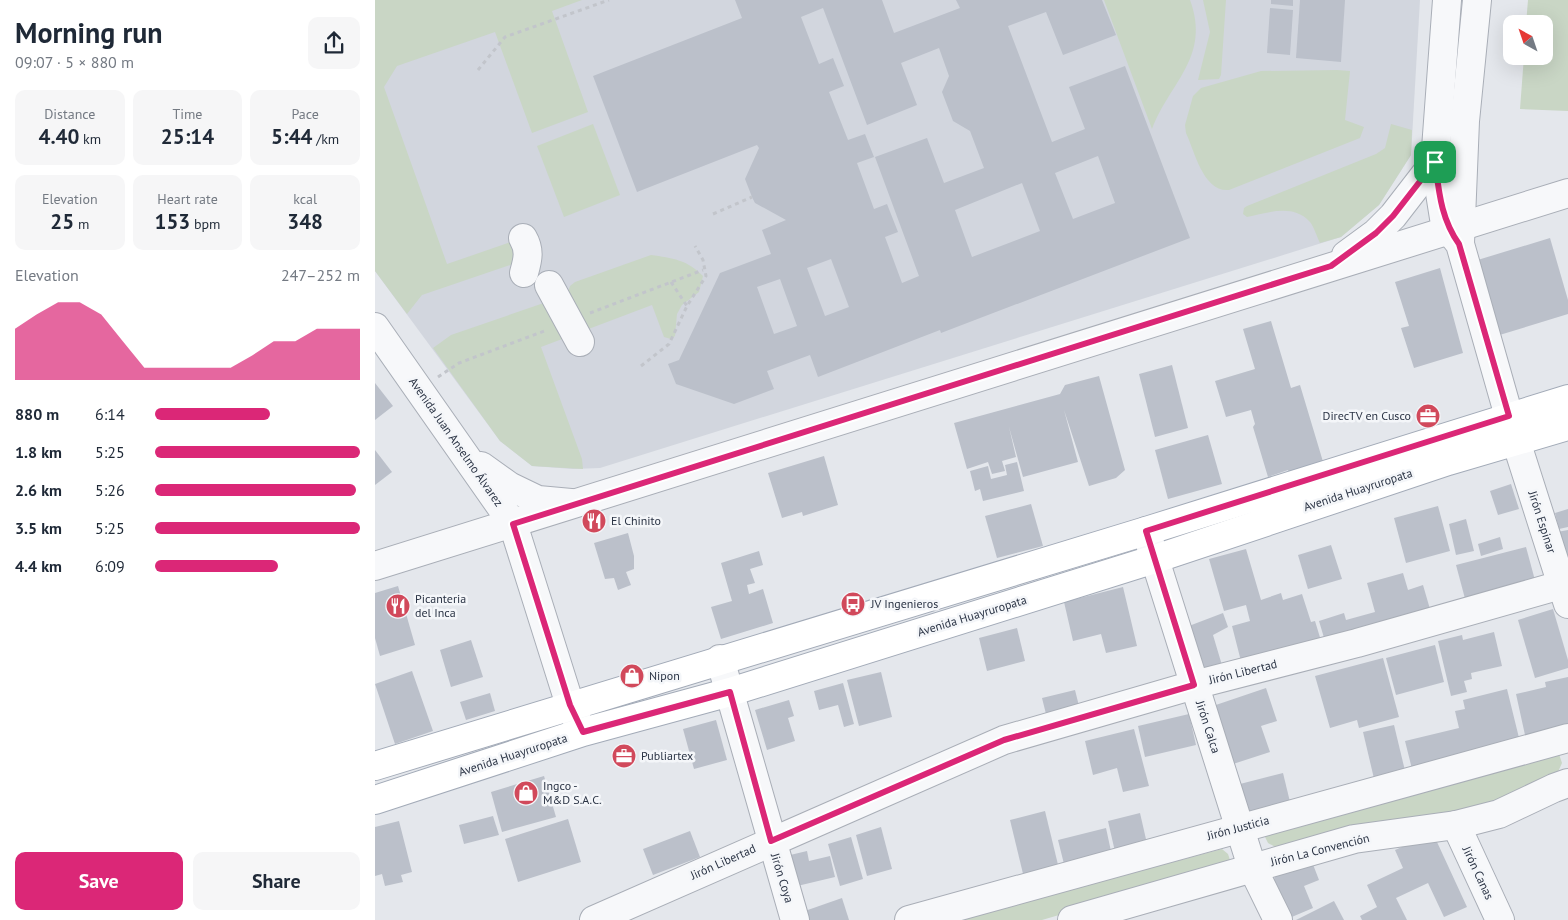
<!DOCTYPE html>
<meta charset="utf-8">
<style>
body{margin:0;font-family:"PT Sans",sans-serif;background:#f6f6f7;color:#1f2937;height:100vh;display:flex;flex-direction:column;font-size:19px;white-space:nowrap}
*{box-sizing:border-box;margin:0}
p{font-size:16px;color:#747a83}
.icon{flex:none;width:28px;height:28px;fill:none;stroke:currentColor;stroke-width:2;stroke-linecap:round;stroke-linejoin:round}
.map{position:relative;flex:1;overflow:hidden}
.drawer{display:flex;flex-direction:column;background:#fff;width:375px}
.drawer>*{flex:none}
.needle{width:32px;rotate:320deg}
.controls{position:absolute;left:1128px;top:15px;display:grid;gap:10px}
.controls a{display:grid;place-items:center;width:50px;height:50px;border-radius:10px;background:#fff;box-shadow:0 5px 20px #0002;font-size:25px}
.pin{position:absolute;display:grid;place-items:center;width:42px;height:42px;color:#fff;margin:-21px;border-radius:10px;box-shadow:0 2px 8px #0006}
.round{display:grid;place-items:center;flex:none;width:52px;height:52px;border-radius:10px;background:#f6f6f7}
.summary{display:flex;align-items:center;justify-content:space-between;height:85px;padding:0 15px}
h1{font-size:28px;font-weight:700;line-height:38px}
.stats{display:grid;grid-template-columns:repeat(3,1fr);gap:8px;height:85px;padding:5px 15px}
.stats div{display:grid;align-content:center;border-radius:10px;background:#f6f6f7;text-align:center}
.stats b{font-size:21px;font-weight:700}
.stats small{font-size:14px;font-weight:400}
.stats p{font-size:14px}
.chart{height:140px;padding:10px 15px}
.chart p{display:flex;justify-content:space-between}
.chart svg{width:100%;height:90px;margin-top:5px;fill:#db2777;opacity:.7}
.primary-button{display:flex;gap:10px;margin-top:auto;padding:10px 15px}
.primary-button a{flex:1;height:58px;border-radius:10px;background:#db2777;color:#fff;font-size:20px;font-weight:700;line-height:58px;text-align:center}
.primary-button a+a{background:#f6f6f7;color:#1f2937}
ul{padding:0 15px;list-style:none;font-size:16px}
li{display:grid;grid-template-columns:80px 60px 1fr;align-items:center;height:38px}
li i{height:12px;border-radius:6px;background:#db2777}
main{display:flex;flex:1;min-height:0}
.map>svg:first-child{display:block}
.built{fill:#d2d6de}
.green{fill:#c9d6c5}
.building{fill:#bbc0ca;fill-rule:evenodd}
.lines{fill:none;stroke-linecap:round;stroke-linejoin:round}
.minor-casing{stroke:#a9aeb7;stroke-width:30}
.major-casing{stroke:#a3abb8;stroke-width:30}
.path{stroke:#c2c5cb;stroke-width:3;stroke-dasharray:4 4;stroke-linecap:butt}
.minor{stroke:#f7f8fa;stroke-width:28}
.major{stroke:#fff;stroke-width:28}
.route-casing{stroke:#fff;stroke-width:10}
.route{stroke:#db2777;stroke-width:6}
.labels{text-anchor:middle;stroke-width:5;stroke-linejoin:round;paint-order:stroke}
.poi-label{font-size:12px;fill:#2b3445;stroke:#f4f6f9;text-anchor:start}
.street-label{font-size:12px;fill:#2b3445;stroke:#f4f6f9}
</style>
<main>
<section class="drawer">
<div class="summary"><div><h1>Morning run</h1><p>09:07 · 5 × 880 m</p></div><a class="round"><svg class="icon" aria-label="share" viewBox="0 0 24 24"><path d="M12 15V3M7 8l5-5 5 5M5 13v7h14v-7"/></svg></a></div>
<div class="stats">
<div><p>Distance</p><b>4.40<small> km</small></b></div>
<div><p>Time</p><b>25:14</b></div>
<div><p>Pace</p><b>5:44<small> /km</small></b></div>
</div>
<div class="stats">
<div><p>Elevation</p><b>25<small> m</small></b></div>
<div><p>Heart rate</p><b>153<small> bpm</small></b></div>
<div><p>kcal</p><b>348</b></div>
</div>
<div class="chart"><p><span>Elevation</span>247–252 m</p>
<svg viewBox="0 0 160 44" preserveAspectRatio="none"><path d="M0 44V19L10 12L20 6L30 6L40 12L50 25L60 38L70 38L80 38L90 38L100 38L110 32L120 25L130 25L140 19L150 19L160 19V44z"/></svg>
</div>
<ul>
<li><b>880 m</b>6:14<i style="width:56%"></i></li>
<li><b>1.8 km</b>5:25<i style="width:100%"></i></li>
<li><b>2.6 km</b>5:26<i style="width:98%"></i></li>
<li><b>3.5 km</b>5:25<i style="width:100%"></i></li>
<li><b>4.4 km</b>6:09<i style="width:60%"></i></li>
</ul>
<div class="primary-button"><a>Save</a><a>Share</a></div>
</section>
<div class="map">
<svg width="1193" height="920" viewBox="0 0 1193 920">
<rect width="100%" height="100%" fill="#e4e7ec"/>
<path class="built" d="M0,0H1045L1036,155L1004,205L966,237L225,468L198,469L157,466L125,441L0,271Z"/>
<g class="green">
<path d="M0,0H207L177,11L213,112L157,133L120,32L22,66L9,87L72,264L139,241L144,262L47,295L32,314L0,271Z"/>
<path d="M729,0H815C836,57 795,82 777,129Z"/>
<path d="M828,0H851L846,75L844,79L823,80L835,32Z"/>
<path d="M1153,0H1193V111L1145,109L1149,56H1169V24H1151Z"/>
<path d="M962,70L975,71L970,120L989,127L985,138L854,190C828,192 820,152 811,133L810,125L818,96L826,88L886,71Z"/>
<path d="M218,124L245,195L189,217L162,146Z"/>
<path d="M1016,124L1037,130L1036,155L1004,205L966,237L945,243C942,237 939,227 935,222C918,203 892,213 872,217L868,214L869,208L872,206L1001,154L1010,148Z"/>
<path d="M276,255C297,258 313,260 328,276L324,292L307,305L302,314L300,336L296,339L289,337L277,305L166,347L207,459L208,469L157,466L125,441L58,348L76,335L192,295L195,286L200,282Z"/>
<path d="M1184,754L1187,763L1183,772L1130,803L902,848L893,843L890,837L892,831Z"/>
<path d="M847,849L853,854L855,860L848,867L667,920H580Z"/>
</g>
<g class="building">
<path d="M360,0H507L519,33L585,8L581,0H727L741,35L688,55L671,12L633,26L677,142L710,129L694,87L750,66L815,238L566,333L565,330L443,377L435,355L392,371L399,389L359,404L301,384L293,364L304,360L345,273L396,254L387,230L411,220L380,203L377,197L370,179L384,148L382,145L262,192L218,76L367,18ZM448,8L492,125L542,105L526,63L564,48L574,76L567,92L578,121L595,131L609,168L569,183L552,138L500,157L544,276L527,283L510,237L523,232L512,204L499,209L482,163L499,157L490,134L473,140L454,92L469,86L458,58L444,64L426,17ZM723,156L740,203L698,219L680,173ZM647,183L665,231L597,257L580,210ZM456,259L474,307L450,316L432,268ZM405,279L422,326L399,334L382,287Z"/>
<path d="M896,0H918V6L896,4Z"/>
<path d="M925,0H970L966,62L921,58Z"/>
<path d="M895,8L918,10L915,55L892,53Z"/>
<path d="M1175,238L1193,300V314L1118,337L1096,262Z"/>
<path d="M1065,268L1088,353L1039,368L1026,328L1034,326L1020,282Z"/>
<path d="M896,321L916,388L925,385L949,465L915,476L913,470L893,477L878,427L880,424L876,410L851,417L840,381L880,369L868,329Z"/>
<path d="M797,365L813,428L780,437L764,374Z"/>
<path d="M724,376L750,470L741,478L714,486L689,410L703,462L648,477L634,427L641,457L627,461L630,471L617,474L613,462L592,469L579,423L685,394L690,385Z"/>
<path d="M0,383L18,406L0,420Z"/>
<path d="M833,435L847,484L793,499L780,450Z"/>
<path d="M0,450L17,472L0,485Z"/>
<path d="M449,456L463,505L428,516L427,512L407,518L393,473Z"/>
<path d="M642,462L649,491L608,501L605,489L600,491L595,471L613,466L616,479L632,475L630,465Z"/>
<path d="M1136,484L1144,509L1123,515L1115,491Z"/>
<path d="M656,504L668,546L622,558L610,516Z"/>
<path d="M1063,506L1075,551L1031,563L1019,518Z"/>
<path d="M1193,509V527L1184,529L1180,513Z"/>
<path d="M1091,519L1099,551L1081,555L1074,524Z"/>
<path d="M1193,530V569L1182,532Z"/>
<path d="M253,533L259,556V569L251,572L256,585L243,590L239,578L230,579L219,543Z"/>
<path d="M1125,537L1128,549L1106,556L1103,544Z"/>
<path d="M956,545L967,579L933,589L923,555Z"/>
<path d="M1151,547L1161,584L1092,606L1081,565Z"/>
<path d="M871,549L886,600L906,593L908,600L927,594L936,622L940,621L947,644L868,669L857,626L875,621L871,605L849,611L834,559Z"/>
<path d="M384,551L388,565L375,569L380,583L372,585L374,594L388,589L398,623L346,639L336,607L357,601L346,563Z"/>
<path d="M1028,573L1033,590L1048,585L1057,616L950,641L944,621L969,613L971,620L1000,612L992,583Z"/>
<path d="M23,586L40,645L5,656L0,638V593Z"/>
<path d="M748,587L762,646L731,653L726,634L698,641L689,602Z"/>
<path d="M1178,609L1193,660V668L1160,678L1143,620Z"/>
<path d="M848,613L853,627L838,635L849,672L821,681L806,629Z"/>
<path d="M642,628L650,661L612,671L604,638Z"/>
<path d="M1119,632L1127,666L1096,673L1097,679L1089,681L1092,692L1076,696L1063,641L1087,635L1088,640Z"/>
<path d="M96,640L108,677L76,687L65,650Z"/>
<path d="M1060,645L1069,682L1021,695L1011,658Z"/>
<path d="M1008,658L1024,717L984,728L982,720L955,728L940,676Z"/>
<path d="M37,671L58,731L20,744L0,684Z"/>
<path d="M506,672L517,717L484,726L472,680Z"/>
<path d="M1193,677V726L1152,744L1141,694L1171,687L1170,682Z"/>
<path d="M468,683L479,724L469,727L463,705L444,710L439,691Z"/>
<path d="M891,688L902,721L886,726L895,752L855,765L829,709Z"/>
<path d="M1132,689L1146,746L1037,769L1030,741L1084,728L1080,711L1090,709L1088,700Z"/>
<path d="M700,690L706,714L673,722L667,698Z"/>
<path d="M115,693L120,711L91,720L85,702Z"/>
<path d="M414,700L419,716L413,718L420,741L392,750L380,710Z"/>
<path d="M814,714L821,745L770,757L763,726Z"/>
<path d="M341,720L352,760L319,769L308,729Z"/>
<path d="M1019,725L1032,779L1001,787L988,732Z"/>
<path d="M759,729L774,786L748,792L742,768L718,775L710,741Z"/>
<path d="M908,773L916,806L873,817L865,784Z"/>
<path d="M169,776L181,817L127,832L116,792Z"/>
<path d="M670,811L685,873L650,882L635,820Z"/>
<path d="M765,813L773,848L741,856L733,821Z"/>
<path d="M118,816L124,835L89,844L84,825Z"/>
<path d="M193,819L206,862L143,882L130,839Z"/>
<path d="M24,821L37,872L26,875L28,882L10,886L7,874L0,876V827Z"/>
<path d="M506,827L517,869L492,876L481,835Z"/>
<path d="M731,828L737,856L690,868L683,840Z"/>
<path d="M315,831L325,857L278,875L268,849Z"/>
<path d="M1052,836L1062,842L1092,907L1069,917L1053,883L1021,898L1032,920H987L985,916L1002,907L992,885L1028,868L1020,850Z"/>
<path d="M476,837L488,879L465,886L453,844Z"/>
<path d="M432,851L434,861L455,856L460,877L418,887L411,856Z"/>
<path d="M934,854L944,880L929,886L938,908L912,919L897,885L903,868Z"/>
<path d="M467,898L474,920H429L427,912Z"/>
<path d="M959,901L969,920H921Z"/>
</g>
<g class="lines">
<defs>
<g id="minor">
<path d="M1072,0L1060,162L1069,218L1074,230L1085,244L1141,441L1193,604"/>
<path d="M148,238C155,250 153,259 149,273"/>
<path d="M1085,243L1090,121L1102,0"/>
<path d="M971,255L1001,233L1018,216L1066,154"/>
<path d="M174,285L205,342"/>
<path d="M0,327L138,524L195,705L206,729"/>
<path d="M106,466L134,486L163,500L196,503"/>
<path d="M771,531L877,867L903,920"/>
<path d="M0,566L1193,193"/>
<path d="M345,659L420,920"/>
<path d="M1081,825L1125,920"/>
<path d="M219,920L629,740L819,685L982,643L1193,583"/>
<path d="M534,920L1193,738"/>
<path d="M697,920L979,839L1081,825L1124,814L1179,788L1193,783"/>
</g>
<g id="major">
<path d="M0,766L771,531L1193,399"/>
<path d="M0,800L208,732L355,692L780,559L1073,461L1193,426"/>
</g>
</defs>
<use href="#minor" class="minor-casing"/>
<use href="#major" class="major-casing"/>
<g class="path">
<path d="M103,70L130,37L234,0"/>
<path d="M338,214L377,197"/>
<path d="M296,282L312,306"/>
<path d="M215,313L328,270"/>
<path d="M266,366L294,344L312,306L331,276L328,260L320,246"/>
<path d="M63,377L84,363L172,330"/>
</g>
<use href="#minor" class="minor"/>
<use href="#major" class="major"/>
</g>
<g class="lines">
<defs>
<path id="route" d="M1060,162C1064,192 1066,219 1084,244L1134,416L771,531L819,685L629,740L396,841L355,692L208,732L195,705L138,524L956,266L1001,233L1018,216Z"/>
</defs>
<use href="#route" class="route-casing"/>
<use href="#route" class="route"/>
</g>
<defs>
<symbol id="office-disc" viewBox="-11 -11 22 22"><circle r="9.5" fill="#d1495b" stroke="#f4f6f9"/><path d="M-6-3h4V-5.5h4V-3h4V5H-6ZM-1-4.5V-3h2v-1.5ZM-6 0V1H6V0Z" fill="#fff"/></symbol>
<symbol id="restaurant-disc" viewBox="-11 -11 22 22"><circle r="9.5" fill="#d1495b" stroke="#f4f6f9"/><path d="M-5-6h1v4h1v-4h1v4h1v-4h1v5L-1.5 .5V6h-2V.5L-5-1ZM5-6V6H3V1.5H1.5Q1.5-4 5-6Z" fill="#fff"/></symbol>
<symbol id="bus-disc" viewBox="-11 -11 22 22"><circle r="9.5" fill="#d1495b" stroke="#f4f6f9"/><path d="M-5-6H5V4H4V6H2V4H-2V6H-4V4H-5ZM-3.5-4V0h7V-4ZM-3.5 1.2v1.5H-2V1.2ZM2 1.2v1.5H3.5V1.2Z" fill="#fff"/></symbol>
<symbol id="shop-disc" viewBox="-11 -11 22 22"><circle r="9.5" fill="#d1495b" stroke="#f4f6f9"/><path d="M-5-2.5h2.3a2.7 3.5 0 0 1 5.4 0H5L5.5 6h-11ZM-1.5-2.5h3a1.5 2.3 0 0 0-3 0Z" fill="#fff"/></symbol>
</defs>
<g fill-rule="evenodd">
<use href="#office-disc" x="1039" y="402" width="28" height="28"/>
<use href="#restaurant-disc" x="205" y="507" width="28" height="28"/>
<use href="#bus-disc" x="464" y="590" width="28" height="28"/>
<use href="#restaurant-disc" x="9" y="592" width="28" height="28"/>
<use href="#shop-disc" x="243" y="662" width="28" height="28"/>
<use href="#office-disc" x="235" y="742" width="28" height="28"/>
<use href="#shop-disc" x="137" y="779" width="28" height="28"/>
</g>
<g class="labels">
<g class="poi-label">
<text x="1036" y="420" text-anchor="end">DirecTV en Cusco</text>
<text x="236" y="525">El Chinito</text>
<text x="40" y="603">Picanteria<tspan x="40" dy="14">del Inca</tspan></text>
<text x="496" y="608">JV Ingenieros</text>
<text x="274" y="680">Nipon</text>
<text x="266" y="760">Publiartex</text>
<text x="168" y="790">Ingco -<tspan x="168" dy="14">M&amp;D S.A.C.</tspan></text>
</g>
<g class="street-label">
<text transform="translate(81 442) rotate(55)" y="4">Avenida Juan Anselmo Álvarez</text>
<text transform="translate(983 490) rotate(-18)" y="4">Avenida Huayruropata</text>
<text transform="translate(1167 522) rotate(72)" y="4">Jirón Espinar</text>
<text transform="translate(597 616) rotate(-17)" y="4">Avenida Huayruropata</text>
<text transform="translate(868 672) rotate(-14)" y="4">Jirón Libertad</text>
<text transform="translate(833 727) rotate(72)" y="4">Jirón Calca</text>
<text transform="translate(138 755) rotate(-18)" y="4">Avenida Huayruropata</text>
<text transform="translate(863 828) rotate(-15)" y="4">Jirón Justicia</text>
<text transform="translate(945 850) rotate(-14)" y="4">Jirón La Convención</text>
<text transform="translate(348 862) rotate(-24)" y="4">Jirón Libertad</text>
<text transform="translate(1103 873) rotate(65)" y="4">Jirón Canas</text>
<text transform="translate(407 878) rotate(73)" y="4">Jirón Coya</text>
</g>
</g>
</svg>
<div class="controls">
<a><svg class="needle" viewBox="-14 -14 28 28"><path d="M0-13l5 13h-10z" fill="#e53935"/><path d="M0 13l5-13h-10z" fill="#747a83"/></svg></a>
</div>
<div class="pin" style="left:1060px;top:162px;background:#1e9e55"><svg class="icon" aria-label="arrive" viewBox="0 0 24 24"><path d="M6 21V4h12l-3 4 3 4H6"/></svg></div>
</div>
</main>
